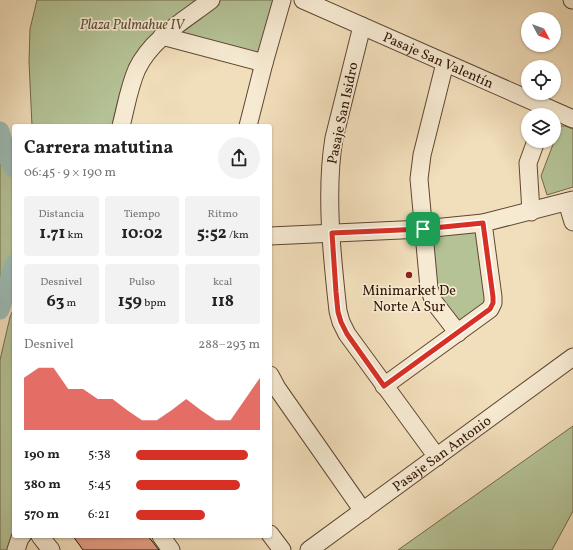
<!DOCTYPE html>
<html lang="es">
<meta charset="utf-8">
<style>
body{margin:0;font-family:Vollkorn,serif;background:#f2f2f2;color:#222;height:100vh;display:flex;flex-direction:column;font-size:15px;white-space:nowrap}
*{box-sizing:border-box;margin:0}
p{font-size:13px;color:#767676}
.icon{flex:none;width:22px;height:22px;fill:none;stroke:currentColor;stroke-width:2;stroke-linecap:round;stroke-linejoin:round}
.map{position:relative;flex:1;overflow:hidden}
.side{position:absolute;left:12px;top:124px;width:260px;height:414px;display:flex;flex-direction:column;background:#fff;border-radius:4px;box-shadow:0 1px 3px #0004}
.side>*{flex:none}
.needle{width:26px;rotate:131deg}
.controls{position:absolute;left:521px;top:12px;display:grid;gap:8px}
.controls a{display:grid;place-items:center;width:40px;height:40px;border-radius:50%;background:#fff;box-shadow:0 1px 3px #0004;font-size:20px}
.pin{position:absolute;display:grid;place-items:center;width:34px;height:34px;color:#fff;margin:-17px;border-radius:8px;box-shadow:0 2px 6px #0006}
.round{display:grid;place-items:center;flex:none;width:42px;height:42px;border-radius:21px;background:#f2f2f2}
.head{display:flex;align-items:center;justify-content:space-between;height:68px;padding:0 12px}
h1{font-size:18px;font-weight:700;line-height:30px}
.metrics{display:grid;grid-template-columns:repeat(3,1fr);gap:6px;height:68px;padding:4px 12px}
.metrics div{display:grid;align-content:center;border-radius:4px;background:#f2f2f2;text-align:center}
.metrics b{font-size:17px;font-weight:700}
.metrics small{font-size:11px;font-weight:400}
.metrics p{font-size:11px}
.chart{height:112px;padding:8px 12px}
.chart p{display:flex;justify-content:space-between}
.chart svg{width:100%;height:72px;margin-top:4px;fill:#d93025;opacity:.7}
ul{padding:0 12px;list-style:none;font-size:13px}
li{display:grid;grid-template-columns:64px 48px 1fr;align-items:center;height:30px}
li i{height:10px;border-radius:5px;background:#d93025}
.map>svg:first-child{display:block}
.green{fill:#b4c295;stroke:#726a4c}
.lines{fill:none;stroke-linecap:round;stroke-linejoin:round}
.canal{stroke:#9bbbb5;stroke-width:19}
.building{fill:#e19c82;stroke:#301304}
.minor-casing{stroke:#604632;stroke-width:19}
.minor{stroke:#f6ead2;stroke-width:17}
.route-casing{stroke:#fff;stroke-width:8}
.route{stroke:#d93025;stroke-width:5}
.poi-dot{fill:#8f2418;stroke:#f6ead2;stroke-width:1.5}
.labels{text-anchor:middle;stroke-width:3.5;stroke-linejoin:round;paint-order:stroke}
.park-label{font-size:14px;font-style:italic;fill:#5e5037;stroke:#f6ead2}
.street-label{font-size:14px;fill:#301304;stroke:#f6ead2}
.poi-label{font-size:14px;fill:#301304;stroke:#f6ead2}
</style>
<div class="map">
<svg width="573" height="550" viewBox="0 0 573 550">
<rect width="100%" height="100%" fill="#f1deba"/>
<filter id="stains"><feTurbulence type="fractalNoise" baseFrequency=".005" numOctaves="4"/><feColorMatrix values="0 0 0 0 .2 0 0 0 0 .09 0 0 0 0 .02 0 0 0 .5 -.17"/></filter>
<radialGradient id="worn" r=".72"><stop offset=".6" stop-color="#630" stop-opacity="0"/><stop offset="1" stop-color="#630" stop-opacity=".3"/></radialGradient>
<g class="green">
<path d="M37,0H197C175,16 142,40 131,64C121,83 117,105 112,126H32L29,62L30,29Z"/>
<path d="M211,0H282L264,63L162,36Z"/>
<path d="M560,126H565L573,129V187L547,195L541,176Z"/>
<path d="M0,131L6,154L14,169V262L0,301Z"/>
<path d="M481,226L491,303L458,330L436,301L426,232Z"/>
<path d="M14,308V536L13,550H0V360L10,317Z"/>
<path d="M573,426V511L552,550H398Z"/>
</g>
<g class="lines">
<g class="canal">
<path d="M0,131L6,154L14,169"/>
<path d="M0,310L14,264"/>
</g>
</g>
<path class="building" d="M73,536H148L159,550H83Z"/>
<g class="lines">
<defs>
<g id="minor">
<path id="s1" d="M303,0L573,119"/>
<path d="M572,0H573"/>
<path d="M362,26L334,138C325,192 332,257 338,311L341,322L347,334L437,457"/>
<path d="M162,36L264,63"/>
<path d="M445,63L422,155L419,179L429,288L434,302L458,333"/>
<path d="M121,126C126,107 129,87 137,69C152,38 185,20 211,0"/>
<path d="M248,126L264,63L282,0"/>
<path d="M567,202L573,222"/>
<path d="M531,212L528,163L536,141"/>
<path d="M270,236L423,229L483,223L573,200"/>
<path d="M270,375L277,388L363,511"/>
<path d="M384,386L490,309L493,303V297L483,223"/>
<path d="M270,534L282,550"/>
<path d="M40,536L51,550"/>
<path d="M161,536L171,550"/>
<path d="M16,550L20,538L22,536"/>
<path id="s2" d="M309,550L573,357"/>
</g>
</defs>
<use href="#minor" class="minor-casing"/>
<use href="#minor" class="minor"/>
</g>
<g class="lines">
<defs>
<path id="route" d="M483,223L493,297V303L490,309L384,386L347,334L341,322L338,312L336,292L332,233L423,229Z"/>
</defs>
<use href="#route" class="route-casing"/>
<use href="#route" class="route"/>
</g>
<circle class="poi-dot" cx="409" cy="275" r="4"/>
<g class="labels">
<g class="park-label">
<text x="132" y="29">Plaza Pulmahue IV</text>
</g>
<g class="street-label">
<text dy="5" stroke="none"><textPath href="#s1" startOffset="148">Pasaje San Valentín</textPath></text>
<text transform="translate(342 113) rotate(-78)" y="5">Pasaje San Isidro</text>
<text dy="5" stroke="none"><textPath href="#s2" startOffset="164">Pasaje San Antonio</textPath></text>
</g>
<g class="poi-label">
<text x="409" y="295">Minimarket De<tspan x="409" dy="16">Norte A Sur</tspan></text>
</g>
</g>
<rect width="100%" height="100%" filter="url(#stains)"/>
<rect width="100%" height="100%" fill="url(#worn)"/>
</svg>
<div class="controls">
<a><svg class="needle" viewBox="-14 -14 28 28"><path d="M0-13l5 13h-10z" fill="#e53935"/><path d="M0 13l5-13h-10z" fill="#767676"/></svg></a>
<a><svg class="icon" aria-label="locate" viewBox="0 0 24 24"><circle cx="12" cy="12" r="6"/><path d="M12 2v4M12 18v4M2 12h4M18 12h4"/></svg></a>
<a><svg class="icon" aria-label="layers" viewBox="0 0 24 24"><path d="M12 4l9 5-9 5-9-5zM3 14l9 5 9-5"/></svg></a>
</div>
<div class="pin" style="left:423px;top:229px;background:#1e9e55"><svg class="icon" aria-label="arrive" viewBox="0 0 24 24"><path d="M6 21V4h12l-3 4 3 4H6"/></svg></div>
<section class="side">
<div class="head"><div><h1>Carrera matutina</h1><p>06:45 · 9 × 190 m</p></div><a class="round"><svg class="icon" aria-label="share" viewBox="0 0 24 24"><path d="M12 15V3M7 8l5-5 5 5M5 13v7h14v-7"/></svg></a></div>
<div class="metrics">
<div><p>Distancia</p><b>1.71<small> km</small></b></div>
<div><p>Tiempo</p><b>10:02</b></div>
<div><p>Ritmo</p><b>5:52<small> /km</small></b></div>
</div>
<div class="metrics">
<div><p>Desnivel</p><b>63<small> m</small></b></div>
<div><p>Pulso</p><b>159<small> bpm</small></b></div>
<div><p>kcal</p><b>118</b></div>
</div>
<div class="chart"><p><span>Desnivel</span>288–293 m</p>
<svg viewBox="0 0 160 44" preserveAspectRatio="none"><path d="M0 44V12L10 6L20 6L30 19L40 19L50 25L60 25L70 32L80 38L90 38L100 32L110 25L120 32L130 38L140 38L150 25L160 12V44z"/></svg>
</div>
<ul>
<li><b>190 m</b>5:38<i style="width:90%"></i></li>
<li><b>380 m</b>5:45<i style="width:84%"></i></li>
<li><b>570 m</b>6:21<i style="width:56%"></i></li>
</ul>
</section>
</div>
